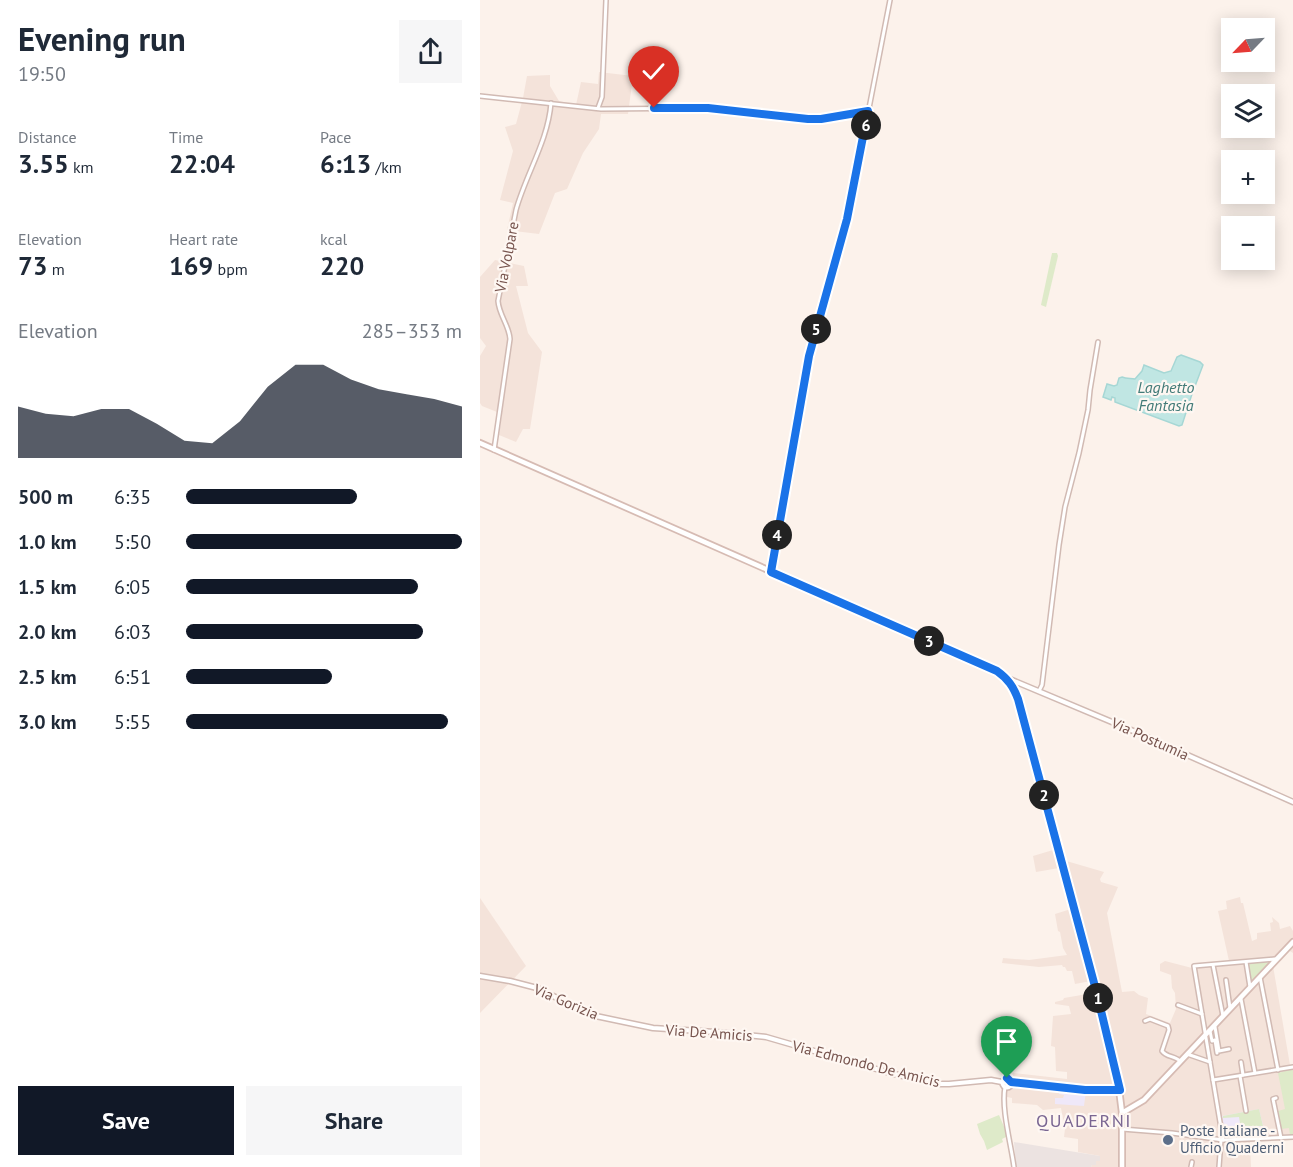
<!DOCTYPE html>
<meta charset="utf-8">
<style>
body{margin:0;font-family:"PT Sans",sans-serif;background:#f6f6f7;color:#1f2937;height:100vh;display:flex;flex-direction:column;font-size:22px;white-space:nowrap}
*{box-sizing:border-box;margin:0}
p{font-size:20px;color:#747a83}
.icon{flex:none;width:33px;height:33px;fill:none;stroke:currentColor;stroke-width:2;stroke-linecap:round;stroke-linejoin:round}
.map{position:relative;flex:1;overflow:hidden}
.panel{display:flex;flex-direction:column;background:#fff;width:480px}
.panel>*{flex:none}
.needle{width:39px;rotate:245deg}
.fabs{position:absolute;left:741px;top:18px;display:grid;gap:12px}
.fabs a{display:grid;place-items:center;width:54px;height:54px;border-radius:0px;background:#fff;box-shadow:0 3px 15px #0003;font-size:30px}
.pin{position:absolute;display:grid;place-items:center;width:51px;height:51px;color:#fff;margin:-62px -26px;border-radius:50% 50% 50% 0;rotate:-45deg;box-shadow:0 0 6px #0007}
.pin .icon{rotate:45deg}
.km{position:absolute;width:30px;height:30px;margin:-15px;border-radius:50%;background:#222;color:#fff;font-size:16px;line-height:30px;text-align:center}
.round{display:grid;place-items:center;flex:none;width:63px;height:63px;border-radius:0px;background:#f6f6f7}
.head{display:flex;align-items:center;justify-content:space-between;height:102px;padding:0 18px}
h1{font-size:33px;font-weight:600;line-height:45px}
.figures{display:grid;grid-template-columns:repeat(3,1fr);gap:9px;height:102px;padding:6px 18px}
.figures div{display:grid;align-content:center}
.figures b{font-size:26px;font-weight:600}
.figures small{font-size:16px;font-weight:400}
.figures p{font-size:16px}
.chart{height:168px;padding:12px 18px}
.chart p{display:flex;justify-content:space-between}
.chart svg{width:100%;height:108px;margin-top:6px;fill:#111827;opacity:.7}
.button{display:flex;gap:12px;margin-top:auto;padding:12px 18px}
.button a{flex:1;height:69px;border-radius:0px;background:#111827;color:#fff;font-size:24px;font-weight:600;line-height:69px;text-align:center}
.button a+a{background:#f6f6f7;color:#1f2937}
ul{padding:0 18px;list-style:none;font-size:20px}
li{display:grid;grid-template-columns:96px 72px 1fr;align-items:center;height:45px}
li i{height:15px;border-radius:8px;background:#111827}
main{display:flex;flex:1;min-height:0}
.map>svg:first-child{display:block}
.residential{fill:#f4e3da}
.industrial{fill:#ece3e1}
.education{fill:#efe8f9}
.green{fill:#deeac9}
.water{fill:#c0e6e3;stroke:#a6d7d5;stroke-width:1.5}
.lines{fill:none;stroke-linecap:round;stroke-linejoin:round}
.minor-casing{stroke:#d1bab3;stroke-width:6}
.tertiary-casing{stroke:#d1bab3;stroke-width:7}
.secondary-casing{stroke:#d6bbb3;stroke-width:8}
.minor{stroke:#fff;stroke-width:3}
.tertiary{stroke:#fff;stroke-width:4}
.secondary{stroke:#fff;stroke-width:4.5}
.route-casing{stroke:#fff;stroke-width:12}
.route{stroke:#1a73e8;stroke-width:8}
.service-dot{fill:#5c6f8a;stroke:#fef7f2;stroke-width:2}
.labels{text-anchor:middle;stroke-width:4.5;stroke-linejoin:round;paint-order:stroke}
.street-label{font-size:15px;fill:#77544e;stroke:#fef7f2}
.service-label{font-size:15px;fill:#4e5e75;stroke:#fef7f2;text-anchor:start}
.water-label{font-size:16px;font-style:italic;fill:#427b78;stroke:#fef7f2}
.quarter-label{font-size:18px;letter-spacing:1.5px;fill:#7a6692;stroke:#fef7f2}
</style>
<main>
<section class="panel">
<div class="head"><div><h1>Evening run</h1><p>19:50</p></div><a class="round"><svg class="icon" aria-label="share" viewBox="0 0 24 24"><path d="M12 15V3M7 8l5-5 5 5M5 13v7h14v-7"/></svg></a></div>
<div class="figures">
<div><p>Distance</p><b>3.55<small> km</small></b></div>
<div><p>Time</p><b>22:04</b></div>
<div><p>Pace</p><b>6:13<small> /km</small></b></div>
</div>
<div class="figures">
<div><p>Elevation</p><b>73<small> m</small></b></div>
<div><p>Heart rate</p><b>169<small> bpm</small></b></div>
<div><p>kcal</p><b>220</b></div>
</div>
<div class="chart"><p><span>Elevation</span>285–353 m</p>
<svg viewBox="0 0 160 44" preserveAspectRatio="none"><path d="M0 44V23L10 26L20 27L30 24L40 24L50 30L60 37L70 38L80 29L90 15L100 6L110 6L120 12L130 16L140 18L150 20L160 23V44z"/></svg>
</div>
<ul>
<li><b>500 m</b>6:35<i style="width:62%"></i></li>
<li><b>1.0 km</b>5:50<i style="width:100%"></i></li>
<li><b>1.5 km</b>6:05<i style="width:84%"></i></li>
<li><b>2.0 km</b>6:03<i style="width:86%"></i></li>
<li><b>2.5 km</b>6:51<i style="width:53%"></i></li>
<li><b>3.0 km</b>5:55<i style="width:95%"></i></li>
</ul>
<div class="button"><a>Save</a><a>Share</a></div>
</section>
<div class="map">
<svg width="813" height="1167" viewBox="0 0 813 1167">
<rect width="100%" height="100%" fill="#fcf2eb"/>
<g class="residential">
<path d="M119,72L153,76L148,114H121L119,129L103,153L87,189L75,193L59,234L27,230L33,203L20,200L33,151L25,127L36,124L43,98L47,76L70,75V86L79,101L96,105L101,82L118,84Z"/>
<path d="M15,260L44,266L48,286H36L48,333L62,352L50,429H43L36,442L19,435L22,414L2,406L0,403V356L6,346L0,338V277Z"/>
<path d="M578,843L583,860L624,872L620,879L621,882L638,887L627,913L642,992L654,991L659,995L668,998L666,1014L690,1023L696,1009L695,993L692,988L691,975L680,971V964L685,961L712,968L716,965L749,961L738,911L747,909L746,901L760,897L761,903H763L772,941L777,939V933L791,931L790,923L793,922L792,917L799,923L800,929L810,926L813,931V953L808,950L793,966L810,1065H813V1140L770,1142L771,1167H611L612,1165L620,1156L598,1152V1139L584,1137L585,1129L581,1108L563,1110L557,1105L532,1103V1098L527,1097L524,1075L532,1078L533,1073L587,1079V1072L576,1071L575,1047L571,1046L573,1016L591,1014L589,1006L575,1004V1002L583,1000L584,998L613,993L611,981L595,984L592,971H587L585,967H583L582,965L559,967L522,963L523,958L549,960L587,955L583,948L580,932L578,931L575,914L591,909L584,880H583L579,868L556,872L553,856L573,850V845Z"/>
<path d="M0,898L46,966L0,1013Z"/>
</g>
<path class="industrial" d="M534,1142L620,1156V1161H616V1165H612L611,1167H536Z"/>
<g class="education">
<path d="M581,1089L606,1091L604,1106L575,1104V1098H583L584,1095L579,1094V1091H581Z"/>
<path d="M779,1109L786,1137L747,1138L746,1136L742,1116Z"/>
</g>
<g class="green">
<path d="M572,253H577L578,256L566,307L561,305Z"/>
<path d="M791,962L771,984L768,963Z"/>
<path d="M813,1069V1135H810L809,1128L801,1129L798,1111L805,1109L798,1073Z"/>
<path d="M779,1109L783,1126H765L764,1124L760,1123L759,1117L743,1118V1116Z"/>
<path d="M519,1115L528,1136L522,1139L523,1142L507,1150L504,1141L500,1134L497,1124Z"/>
</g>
<path class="water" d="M701,355L720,362L723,365L712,394L702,425L699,426L635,402V398L632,397L631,400L623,397L627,384L634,386L637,385L639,378L642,377C647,379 651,378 655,379L662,371L664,365L684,373L691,371L697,357Z"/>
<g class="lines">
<defs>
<g id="minor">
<path d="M0,96L121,109L228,108L328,119H341L389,111"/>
<path d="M118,108L122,97L126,0"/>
<path d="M14,450L30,339C29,325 19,315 18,301L36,210C46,174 68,141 71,103"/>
<path d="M291,570L329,356L358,253L371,201L410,0"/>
<path d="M559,691L562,685L579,545L585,507L599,453L608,410L610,390L618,342"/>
<path d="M766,962L770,987"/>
<path d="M733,965L743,1016"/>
<path d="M780,977L798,1070"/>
<path d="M746,980L750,1008"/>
<path d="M761,999L775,1073"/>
<path d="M698,1005L722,1014"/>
<path d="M665,1021L670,1019L688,1026L689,1030L682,1051C686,1057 695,1056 700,1061"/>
<path d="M735,1027L739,1051L749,1049"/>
<path d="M730,1031L732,1041L735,1040L737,1053"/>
<path d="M707,1054L730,1062"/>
<path d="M761,1062L763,1075"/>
<path d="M760,1076L766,1111"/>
<path d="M733,1080L813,1067"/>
<path d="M525,1087C521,1109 531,1144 534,1167"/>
<path d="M796,1098L793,1099L801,1138"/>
<path d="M642,1129L692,1133L743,1140L813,1137"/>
<path d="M743,1140L714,966L795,959"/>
<path d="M711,1167L712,1162"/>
<path d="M739,1167L741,1140"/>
</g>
<g id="tertiary">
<path d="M527,678L651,730L813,802"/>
<path d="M0,976L30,981L57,988L111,1015L173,1028L235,1032L286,1037L410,1073L457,1084H469L511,1080L522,1082"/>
<circle cx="527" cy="1083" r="4.5"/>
<path d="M531,1082L605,1090H640"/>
</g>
<g id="secondary">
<path d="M0,443L517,671L531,683L538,699L617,994L638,1081L642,1113V1167"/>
<path d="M642,1113L664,1100L813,942"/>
</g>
</defs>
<use href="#minor" class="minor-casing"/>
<use href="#tertiary" class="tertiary-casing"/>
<use href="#secondary" class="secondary-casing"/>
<use href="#minor" class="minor"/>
<use href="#tertiary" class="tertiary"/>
<use href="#secondary" class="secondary"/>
</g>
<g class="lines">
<defs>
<path id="route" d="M174,108H228L328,119H341L388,111L367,219L329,356L291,572L517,671C528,679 533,686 538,699L617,994L640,1090H605L531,1082L527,1078"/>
</defs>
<use href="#route" class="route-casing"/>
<use href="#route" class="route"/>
</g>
<circle class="service-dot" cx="688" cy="1140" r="6"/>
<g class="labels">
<g class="street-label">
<text transform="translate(27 257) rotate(-79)" y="5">Via Volpare</text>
<text transform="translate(670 739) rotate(24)" y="5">Via Postumia</text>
<text transform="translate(86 1002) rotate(23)" y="5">Via Gorizia</text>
<text transform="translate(229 1033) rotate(4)" y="5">Via De Amicis</text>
<text transform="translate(386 1064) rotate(14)" y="5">Via Edmondo De Amicis</text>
</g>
<g class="service-label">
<text x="700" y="1136">Poste Italiane -<tspan x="700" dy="17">Ufficio Quaderni</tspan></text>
</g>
<g class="water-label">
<text x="686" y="393">Laghetto<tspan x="686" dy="18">Fantasia</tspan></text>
</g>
<g class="quarter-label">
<text x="604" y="1127">QUADERNI</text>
</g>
</g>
</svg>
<div class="fabs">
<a><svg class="needle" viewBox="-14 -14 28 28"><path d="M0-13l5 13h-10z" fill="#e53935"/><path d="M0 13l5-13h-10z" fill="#747a83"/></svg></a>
<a><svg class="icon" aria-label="layers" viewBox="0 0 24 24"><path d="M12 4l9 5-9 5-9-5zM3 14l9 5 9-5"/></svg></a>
<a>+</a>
<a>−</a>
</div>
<div class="pin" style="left:527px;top:1078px;background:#1e9e55"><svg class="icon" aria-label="arrive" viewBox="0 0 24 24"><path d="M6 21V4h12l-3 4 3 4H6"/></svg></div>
<div class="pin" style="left:174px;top:108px;background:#d93025"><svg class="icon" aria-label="check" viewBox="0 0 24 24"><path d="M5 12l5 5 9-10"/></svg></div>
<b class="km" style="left:618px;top:998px">1</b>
<b class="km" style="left:564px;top:795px">2</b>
<b class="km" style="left:449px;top:641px">3</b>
<b class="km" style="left:297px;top:535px">4</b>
<b class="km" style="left:336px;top:329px">5</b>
<b class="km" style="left:386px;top:125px">6</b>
</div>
</main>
